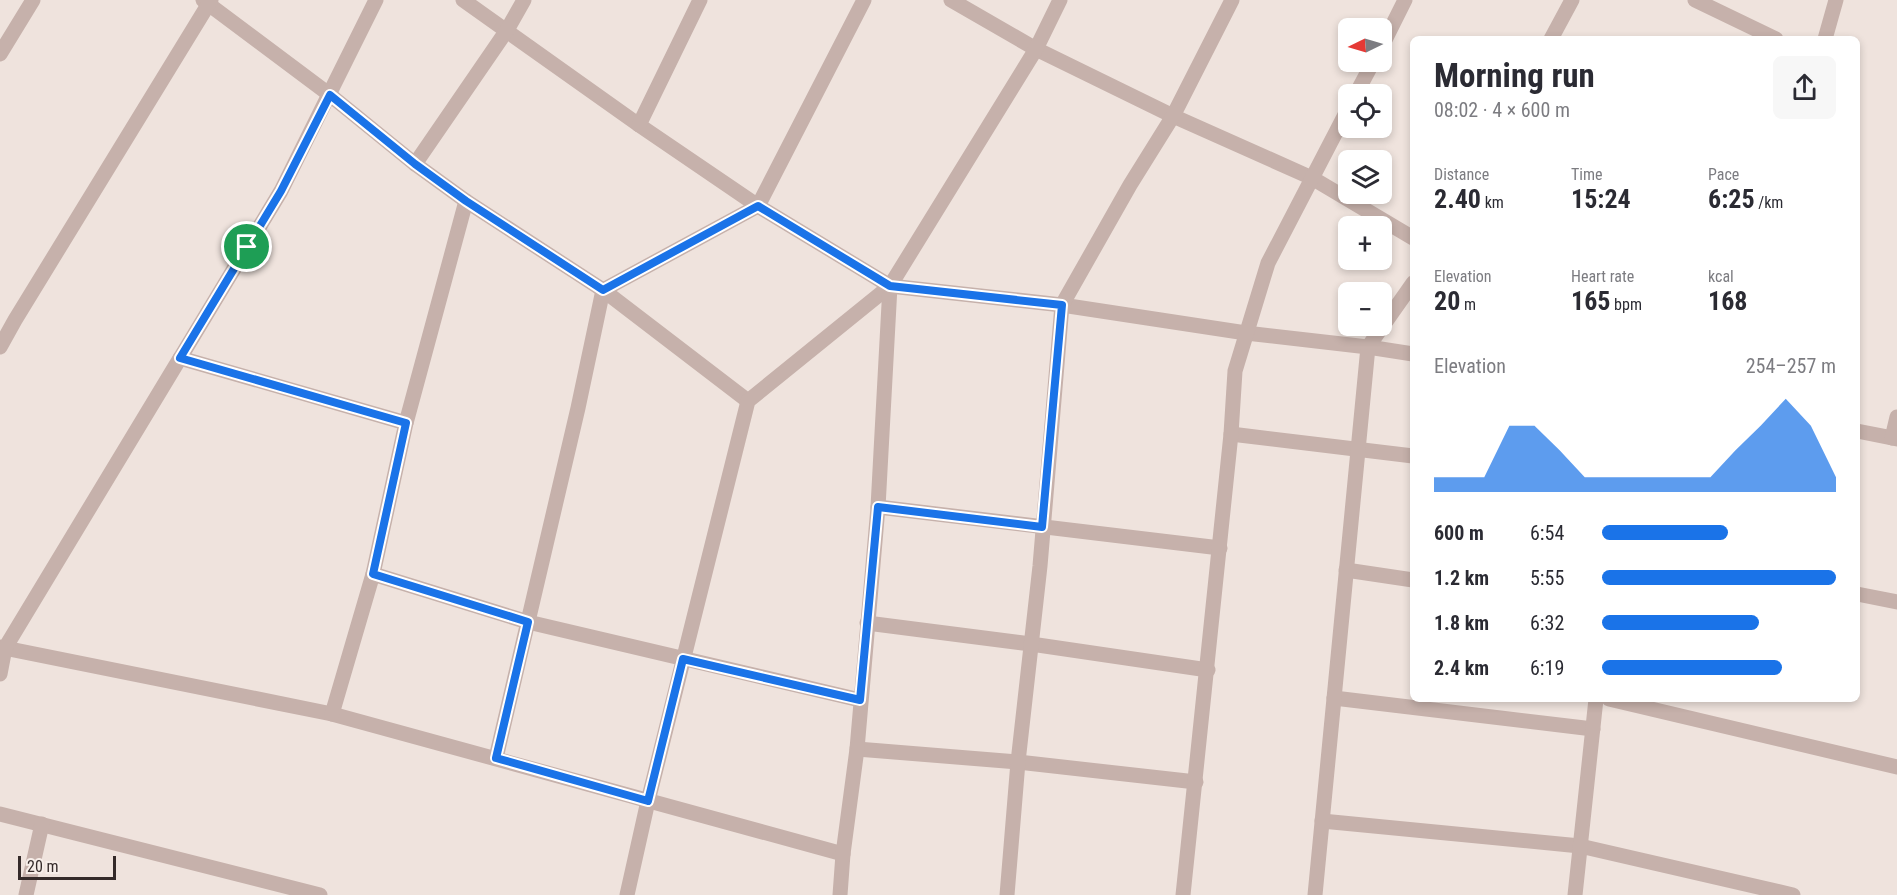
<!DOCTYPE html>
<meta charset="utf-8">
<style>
body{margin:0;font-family:"Roboto Condensed",sans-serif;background:#f7f7f7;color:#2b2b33;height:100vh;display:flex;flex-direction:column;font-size:22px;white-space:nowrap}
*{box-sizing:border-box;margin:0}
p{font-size:20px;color:#7c7c81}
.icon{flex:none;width:33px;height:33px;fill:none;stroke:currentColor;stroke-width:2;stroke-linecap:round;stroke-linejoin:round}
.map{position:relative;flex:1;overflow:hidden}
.details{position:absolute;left:1410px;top:36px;width:450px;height:666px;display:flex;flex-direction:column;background:#fff;border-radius:9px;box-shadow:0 3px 9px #0003}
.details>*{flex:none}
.needle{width:39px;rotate:265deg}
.fabs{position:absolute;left:1338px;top:18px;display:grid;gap:12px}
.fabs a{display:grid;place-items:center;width:54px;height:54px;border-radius:9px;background:#fff;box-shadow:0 3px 9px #0003;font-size:30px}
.scale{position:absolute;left:18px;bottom:15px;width:98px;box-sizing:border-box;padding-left:6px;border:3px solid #342a29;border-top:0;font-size:16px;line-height:21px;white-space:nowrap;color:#342a29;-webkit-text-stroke:4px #f7eee9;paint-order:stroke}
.pin{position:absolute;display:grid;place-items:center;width:51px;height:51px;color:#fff;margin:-26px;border:3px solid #fff;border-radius:50%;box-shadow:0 2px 6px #0007}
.round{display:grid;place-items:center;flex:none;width:63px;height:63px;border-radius:9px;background:#f7f7f7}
.headline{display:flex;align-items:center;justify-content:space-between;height:102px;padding:0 24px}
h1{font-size:33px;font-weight:700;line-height:45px}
.stats{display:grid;grid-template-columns:repeat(3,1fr);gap:9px;height:102px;padding:6px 24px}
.stats div{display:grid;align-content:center}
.stats b{font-size:26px;font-weight:700}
.stats small{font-size:16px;font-weight:400}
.stats p{font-size:16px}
.chart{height:168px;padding:12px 24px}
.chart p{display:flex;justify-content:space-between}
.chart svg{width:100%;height:108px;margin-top:6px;fill:#1a73e8;opacity:.7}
ul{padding:0 24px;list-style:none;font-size:20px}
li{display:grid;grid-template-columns:96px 72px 1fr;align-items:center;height:45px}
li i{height:15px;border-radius:8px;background:#1a73e8}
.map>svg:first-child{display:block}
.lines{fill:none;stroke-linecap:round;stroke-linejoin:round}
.street{stroke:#c6b1ab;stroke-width:15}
.route-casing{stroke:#fff;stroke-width:12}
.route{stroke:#1a73e8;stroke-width:8}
</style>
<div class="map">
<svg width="1897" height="895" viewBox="0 0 1897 895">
<rect width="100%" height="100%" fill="#efe3dd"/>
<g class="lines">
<g class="street">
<path d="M203,0L330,95L415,164L466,201L603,290L748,401"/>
<path d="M463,0L639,125L758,206L890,286L1062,305L1246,333L1368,347L1413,354"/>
<path d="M951,0L1036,49L1173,116L1312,178L1413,238"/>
<path d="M1695,0L1776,39"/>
<path d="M1551,39L1572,0"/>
<path d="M1825,39L1836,0"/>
<path d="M1382,46L1405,0"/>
<path d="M0,54L33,0"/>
<path d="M1356,94L1373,62"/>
<path d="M639,125L700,0"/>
<path d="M415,164L507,30L524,0"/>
<path d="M0,347L15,320L211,0"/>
<path d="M180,358L406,423"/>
<path d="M1857,431L1897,439"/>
<path d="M1231,434L1413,456"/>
<path d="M1892,438L1897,417"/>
<path d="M878,507L1220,548"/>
<path d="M1346,570L1413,580"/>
<path d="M373,574L528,622L860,700"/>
<path d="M1857,594L1897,602"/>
<path d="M867,623L1031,644L1208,670"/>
<path d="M0,647L332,714L843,854"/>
<path d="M0,674L5,648L281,191L376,0"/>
<path d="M1334,698L1593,729"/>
<path d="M1609,699L1897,767"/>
<path d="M332,714L373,574L406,423L466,201"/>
<path d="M857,749L1018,762L1196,782"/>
<path d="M496,758L578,408L603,290L758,206L864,0"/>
<path d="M0,814L320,895"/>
<path d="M1322,821L1580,846L1793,895"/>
<path d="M26,895L42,824"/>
<path d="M627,895L648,801L748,401L890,286L1036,49L1060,0"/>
<path d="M840,895L843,854L857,749L878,507L890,286"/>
<path d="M1007,895L1018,762L1040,566L1062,305L1130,185L1173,116L1232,0"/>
<path d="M1183,895L1231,434L1235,371L1268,263L1348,109"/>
<path d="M1315,895L1368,347L1413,283"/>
<path d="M1575,895L1596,699"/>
</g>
</g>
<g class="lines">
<defs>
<path id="route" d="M330,95L415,164L466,201L603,290L758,206L890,286L1062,305L1042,527L878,507L860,700L683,659L648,801L496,758L528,622L373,574L406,423L180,358L281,191Z"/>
</defs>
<use href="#route" class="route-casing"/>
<use href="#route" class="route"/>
</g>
</svg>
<div class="fabs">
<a><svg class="needle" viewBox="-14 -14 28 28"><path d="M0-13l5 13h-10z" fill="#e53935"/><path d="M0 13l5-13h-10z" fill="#7c7c81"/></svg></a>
<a><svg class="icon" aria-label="locate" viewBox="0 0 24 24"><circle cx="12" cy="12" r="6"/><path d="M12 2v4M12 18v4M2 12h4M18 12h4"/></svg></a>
<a><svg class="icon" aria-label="layers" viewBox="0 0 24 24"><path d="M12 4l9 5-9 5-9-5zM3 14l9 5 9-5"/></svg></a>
<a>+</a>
<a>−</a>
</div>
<div class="scale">20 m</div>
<div class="pin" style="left:247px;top:247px;background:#1e9e55"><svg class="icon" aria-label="arrive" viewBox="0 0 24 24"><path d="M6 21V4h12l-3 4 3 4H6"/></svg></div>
<section class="details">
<div class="headline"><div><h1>Morning run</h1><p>08:02 · 4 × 600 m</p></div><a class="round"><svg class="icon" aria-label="share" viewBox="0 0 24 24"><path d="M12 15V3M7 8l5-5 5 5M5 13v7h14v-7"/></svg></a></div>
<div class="stats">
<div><p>Distance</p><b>2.40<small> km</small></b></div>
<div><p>Time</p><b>15:24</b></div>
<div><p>Pace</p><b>6:25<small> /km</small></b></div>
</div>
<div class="stats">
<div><p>Elevation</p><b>20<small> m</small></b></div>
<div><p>Heart rate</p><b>165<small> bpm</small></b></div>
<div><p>kcal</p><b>168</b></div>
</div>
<div class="chart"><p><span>Elevation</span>254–257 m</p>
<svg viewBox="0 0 160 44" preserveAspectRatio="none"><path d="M0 44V38L10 38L20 38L30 17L40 17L50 27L60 38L70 38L80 38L90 38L100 38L110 38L120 27L130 17L140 6L150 17L160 38V44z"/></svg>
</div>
<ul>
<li><b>600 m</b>6:54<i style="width:54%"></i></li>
<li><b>1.2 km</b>5:55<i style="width:100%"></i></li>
<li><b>1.8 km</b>6:32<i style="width:67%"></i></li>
<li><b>2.4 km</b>6:19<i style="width:77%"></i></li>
</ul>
</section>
</div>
